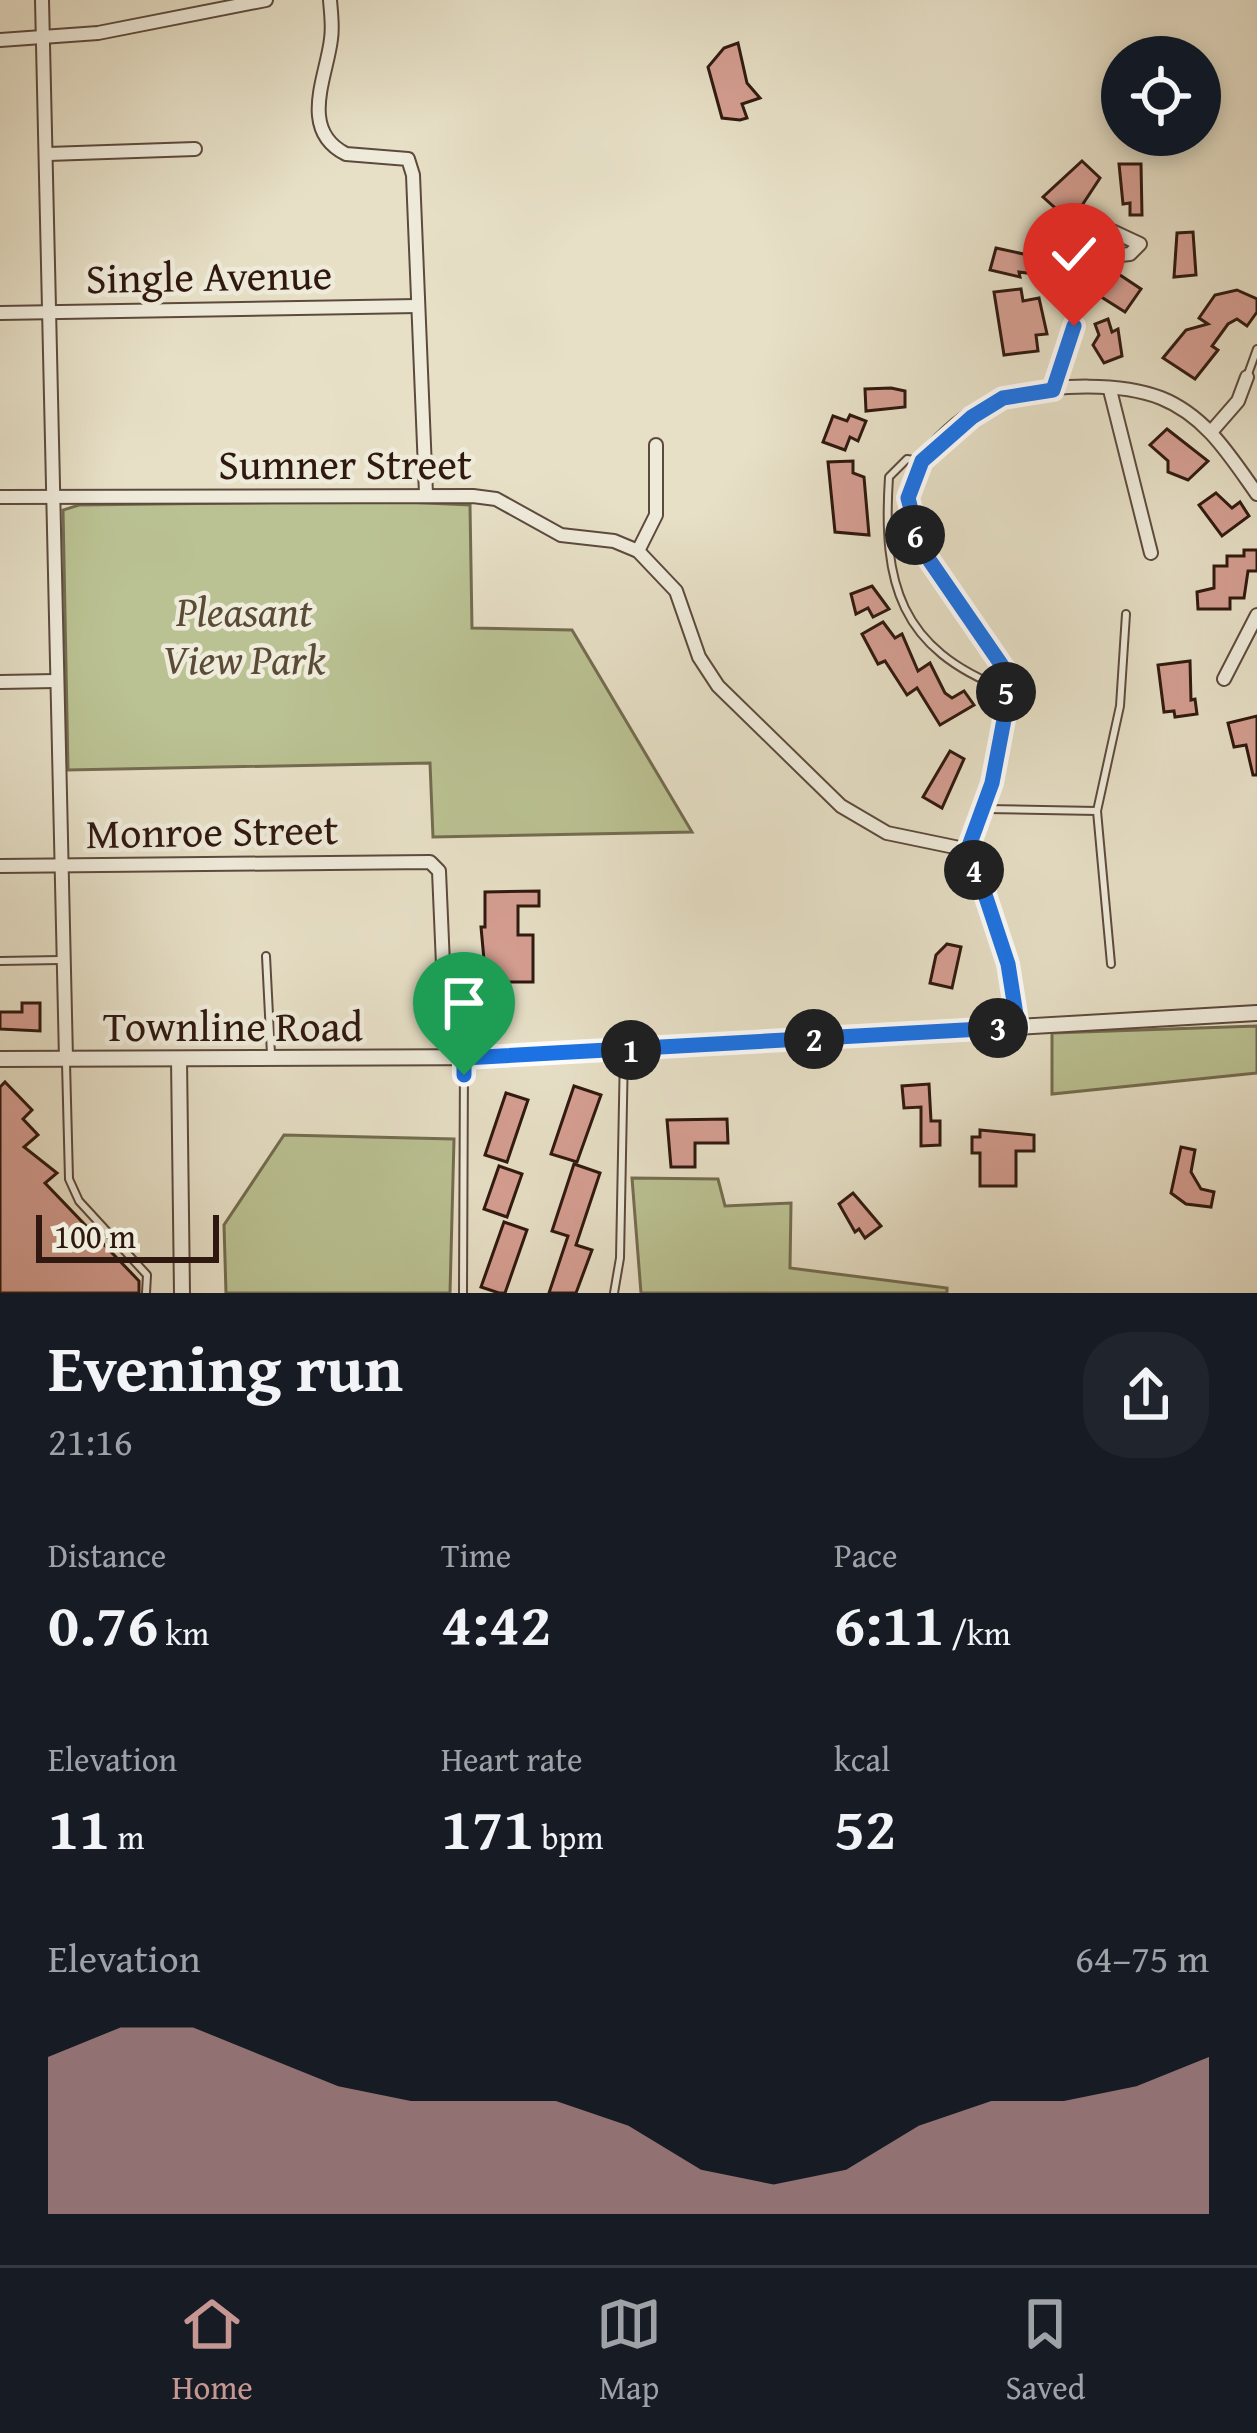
<!DOCTYPE html>
<meta charset="utf-8">
<style>
body{margin:0;font-family:"Gentium Book Plus",serif;background:#20242c;color:#f1f3f6;height:100vh;display:flex;flex-direction:column;font-size:45px;white-space:nowrap}
*{box-sizing:border-box;margin:0}
p{font-size:39px;color:#9ea1a6}
.icon{flex:none;width:66px;height:66px;fill:none;stroke:currentColor;stroke-width:2;stroke-linecap:round;stroke-linejoin:round}
.map{position:relative;height:1293px;overflow:hidden}
.details{display:flex;flex-direction:column;background:#171b24;flex:1}
.details>*{flex:none}
.buttons{position:absolute;left:1101px;top:36px;display:grid;gap:24px}
.buttons a{display:grid;place-items:center;width:120px;height:120px;border-radius:50%;background:#171b24;box-shadow:0 6px 18px #0003;font-size:60px}
.scale{position:absolute;left:36px;bottom:30px;width:183px;box-sizing:border-box;padding-left:12px;border:6px solid #2f180f;border-top:0;font-size:33px;line-height:42px;white-space:nowrap;color:#2f180f;-webkit-text-stroke:9px #efebdb;paint-order:stroke}
.pin{position:absolute;display:grid;place-items:center;width:102px;height:102px;color:#fff;margin:-123px -51px;border-radius:50% 50% 50% 0;rotate:-45deg;box-shadow:0 0 12px #0007}
.pin .icon{rotate:45deg}
.km{position:absolute;width:60px;height:60px;margin:-30px;border-radius:50%;background:#222;color:#fff;font-size:33px;line-height:60px;text-align:center}
.round{display:grid;place-items:center;flex:none;width:126px;height:126px;border-radius:48px;background:#20242c}
.summary{display:flex;align-items:center;justify-content:space-between;height:204px;padding:0 48px}
h1{font-size:66px;font-weight:600;line-height:90px}
.stats{display:grid;grid-template-columns:repeat(3,1fr);gap:18px;height:204px;padding:12px 48px}
.stats div{display:grid;align-content:center}
.stats b{font-size:60px;font-weight:600}
.stats small{font-size:33px;font-weight:400}
.stats p{font-size:33px}
.chart{height:336px;padding:24px 48px}
.chart p{display:flex;justify-content:space-between}
.chart svg{width:100%;height:216px;margin-top:12px;fill:#c59692;opacity:.7}
.tab-bar{display:flex;justify-content:space-around;align-items:center;height:168px;border-top:3px solid #363941;background:#171b24;font-size:33px;color:#9ea1a6}
.tab-bar a{display:grid;justify-items:center;gap:6px}
.tab-bar .selected{color:#c59692}
.map>svg:first-child{display:block}
.green{fill:#bac192;stroke:#746c50;stroke-width:3}
.building{fill:#d59e92;stroke:#2f180f;stroke-width:3}
.lines{fill:none;stroke-linecap:round;stroke-linejoin:round}
.service-casing{stroke:#5d4a3d;stroke-width:10}
.minor-casing{stroke:#5d4a3d;stroke-width:16}
.tertiary-casing{stroke:#5d4a3d;stroke-width:18}
.service{stroke:#efebdb;stroke-width:6}
.minor{stroke:#efebdb;stroke-width:12}
.tertiary{stroke:#efebdb;stroke-width:14}
.route-casing{stroke:#fff;stroke-width:24}
.route{stroke:#1a73e8;stroke-width:15}
.labels{text-anchor:middle;stroke-width:9;stroke-linejoin:round;paint-order:stroke}
.street-label{font-size:42px;fill:#2f180f;stroke:#efebdb}
.park-label{font-size:42px;font-style:italic;fill:#594b36;stroke:#efebdb}
</style>
<div class="map">
<svg width="1257" height="1293" viewBox="0 0 1257 1293">
<rect width="100%" height="100%" fill="#e7e0c7"/>
<filter id="stains"><feTurbulence type="fractalNoise" baseFrequency=".00167" numOctaves="4"/><feColorMatrix values="0 0 0 0 .2 0 0 0 0 .09 0 0 0 0 .02 0 0 0 .5 -.17"/></filter>
<radialGradient id="worn" r=".72"><stop offset=".6" stop-color="#630" stop-opacity="0"/><stop offset="1" stop-color="#630" stop-opacity=".3"/></radialGradient>
<g class="green">
<path d="M384,501L470,505L472,628L572,630L692,832L433,837L430,763L68,770L63,510L79,505Z"/>
<path d="M1257,1026V1073L1052,1094V1033Z"/>
<path d="M284,1135L454,1139L450,1293H226L224,1225Z"/>
<path d="M632,1178L718,1179L725,1206L791,1203L790,1268L947,1288V1293H641Z"/>
</g>
<g class="building">
<path d="M738,43L747,83L760,98L742,104L747,118L740,120L722,118L708,67L724,48Z"/>
<path d="M1082,161L1100,178L1071,222L1043,197Z"/>
<path d="M1119,164H1141L1142,215H1130V203L1123,204Z"/>
<path d="M1193,232L1196,275L1174,277L1177,233Z"/>
<path d="M996,248L1037,257L1035,274L1019,272L1020,277L990,270Z"/>
<path d="M1111,269L1141,289L1125,312L1095,293Z"/>
<path d="M1021,289L1023,301L1039,298L1047,334L1036,335L1038,351L1004,355L994,292Z"/>
<path d="M1237,290L1257,299V312L1247,326L1237,319L1228,324L1212,346L1218,350L1195,379L1163,358L1186,330L1208,324L1199,318L1215,295Z"/>
<path d="M1108,319L1112,332L1118,329L1122,356L1104,363L1093,345L1099,335L1095,324Z"/>
<path d="M891,388L905,391V407L866,411L865,389Z"/>
<path d="M850,415L866,421L858,441L850,437L845,450L823,442L833,416L847,421Z"/>
<path d="M1167,429L1208,461L1188,480L1168,472V461L1150,445Z"/>
<path d="M853,461V473L864,477L869,535L835,532L828,462Z"/>
<path d="M1216,493L1232,508L1240,502L1249,516L1222,536L1199,505Z"/>
<path d="M1244,550H1257V571H1248L1244,598H1230V609H1198L1197,592L1214,588V566H1227V556H1244Z"/>
<path d="M872,586L889,609L873,617L868,608L856,614L851,594Z"/>
<path d="M883,622L895,638L902,634L918,671L930,663L945,693L952,698L964,691L974,705L940,725L917,688L907,695L885,661L878,664L862,634Z"/>
<path d="M1190,661L1191,700L1195,699L1197,714L1175,717L1174,711L1164,712L1158,665Z"/>
<path d="M1257,716V775H1253L1246,745L1234,747L1228,723Z"/>
<path d="M950,751L964,759L942,808L923,797Z"/>
<path d="M539,891V906H518V935H533V982H486L481,927H485V892Z"/>
<path d="M947,944L961,947L952,988L930,983L936,955Z"/>
<path d="M22,1003H40V1031L0,1029V1012H22Z"/>
<path d="M5,1082L32,1110L23,1119L38,1135L24,1147L57,1173L45,1183L139,1281V1293H0V1087Z"/>
<path d="M929,1084L931,1121H940V1145L921,1146V1107L904,1108L902,1086Z"/>
<path d="M574,1086L601,1095L577,1162L551,1154Z"/>
<path d="M506,1093L528,1100L507,1162L485,1155Z"/>
<path d="M727,1119L728,1143H695V1167H671L667,1120Z"/>
<path d="M980,1130L1034,1135V1151H1016V1186H980V1153H972V1137H980Z"/>
<path d="M1181,1147L1195,1150L1191,1172L1201,1189L1214,1192L1211,1207L1186,1204L1171,1193Z"/>
<path d="M574,1164L600,1173L576,1245L592,1250L576,1293H549L568,1236L552,1231Z"/>
<path d="M499,1166L522,1174L507,1217L484,1209Z"/>
<path d="M853,1193L881,1226L865,1238L859,1229L855,1232L839,1204Z"/>
<path d="M504,1222L527,1230L505,1293H499L481,1287Z"/>
</g>
<g class="lines">
<defs>
<g id="service">
<path d="M1248,374L1257,349"/>
<path d="M922,461L907,459L889,477C882,584 900,649 1005,689"/>
<path d="M986,809L1097,811"/>
<path d="M266,956L271,1054"/>
<path d="M0,961L60,960"/>
<path d="M1111,964L1097,811L1120,706L1126,614"/>
<path d="M66,1063L69,1179L79,1201L147,1275L146,1293"/>
<path d="M463,1293L464,1061"/>
<path d="M614,1293L620,1258L624,1051"/>
</g>
<g id="minor">
<path d="M42,0L66,1059"/>
<path d="M330,0C331,13 333,27 331,39C327,76 298,130 346,154L408,159L413,175L426,494"/>
<path d="M0,40L98,33L266,0"/>
<path d="M48,154L195,149"/>
<path d="M0,313L418,306"/>
<path d="M1053,390L1071,344L1080,268C1085,252 1095,235 1112,231L1140,244L1130,254L1083,259"/>
<path d="M1110,390L1151,553"/>
<path d="M1211,432L1238,401L1247,377"/>
<path d="M0,497L473,496L496,499L561,535L614,541L638,551L676,591L699,657L718,686L841,806L887,833L969,850"/>
<path d="M638,551L656,515V445"/>
<path d="M1224,679L1257,615"/>
<path d="M0,682L56,681"/>
<path d="M0,866L430,862L439,871L447,1058"/>
<path d="M1018,1027L1008,964L969,850L992,783L1005,709L1006,676L998,656C969,613 920,570 910,517C899,463 966,405 1015,394C1057,385 1120,382 1161,398C1206,416 1230,456 1257,494"/>
</g>
<g id="tertiary">
<path d="M0,1059L505,1057L1257,1013"/>
<path d="M179,1059L182,1293"/>
</g>
</defs>
<use href="#service" class="service-casing"/>
<use href="#minor" class="minor-casing"/>
<use href="#tertiary" class="tertiary-casing"/>
<use href="#service" class="service"/>
<use href="#minor" class="minor"/>
<use href="#tertiary" class="tertiary"/>
</g>
<g class="lines">
<defs>
<path id="route" d="M464,1075V1058L1018,1027L1008,964L969,846L992,783L1006,709L1005,670L921,548L908,498L922,461L972,417L1003,398L1053,390L1074,326"/>
</defs>
<use href="#route" class="route-casing"/>
<use href="#route" class="route"/>
</g>
<g class="labels">
<g class="street-label">
<text transform="translate(209 276) rotate(-1)" y="15">Single Avenue</text>
<text x="345" y="479">Sumner Street</text>
<text transform="translate(212 831) rotate(-1)" y="15">Monroe Street</text>
<text x="233" y="1041">Townline Road</text>
</g>
<g class="park-label">
<text x="244" y="626">Pleasant<tspan x="244" dy="48">View Park</tspan></text>
</g>
</g>
<rect width="100%" height="100%" filter="url(#stains)"/>
<rect width="100%" height="100%" fill="url(#worn)"/>
</svg>
<div class="buttons">
<a><svg class="icon" aria-label="locate" viewBox="0 0 24 24"><circle cx="12" cy="12" r="6"/><path d="M12 2v4M12 18v4M2 12h4M18 12h4"/></svg></a>
</div>
<div class="scale">100 m</div>
<div class="pin" style="left:464px;top:1075px;background:#1e9e55"><svg class="icon" aria-label="arrive" viewBox="0 0 24 24"><path d="M6 21V4h12l-3 4 3 4H6"/></svg></div>
<div class="pin" style="left:1074px;top:326px;background:#d93025"><svg class="icon" aria-label="check" viewBox="0 0 24 24"><path d="M5 12l5 5 9-10"/></svg></div>
<b class="km" style="left:631px;top:1050px">1</b>
<b class="km" style="left:814px;top:1039px">2</b>
<b class="km" style="left:998px;top:1028px">3</b>
<b class="km" style="left:974px;top:870px">4</b>
<b class="km" style="left:1006px;top:692px">5</b>
<b class="km" style="left:915px;top:535px">6</b>
</div>
<section class="details">
<div class="summary"><div><h1>Evening run</h1><p>21:16</p></div><a class="round"><svg class="icon" aria-label="share" viewBox="0 0 24 24"><path d="M12 15V3M7 8l5-5 5 5M5 13v7h14v-7"/></svg></a></div>
<div class="stats">
<div><p>Distance</p><b>0.76<small> km</small></b></div>
<div><p>Time</p><b>4:42</b></div>
<div><p>Pace</p><b>6:11<small> /km</small></b></div>
</div>
<div class="stats">
<div><p>Elevation</p><b>11<small> m</small></b></div>
<div><p>Heart rate</p><b>171<small> bpm</small></b></div>
<div><p>kcal</p><b>52</b></div>
</div>
<div class="chart"><p><span>Elevation</span>64–75 m</p>
<svg viewBox="0 0 160 44" preserveAspectRatio="none"><path d="M0 44V12L10 6L20 6L30 12L40 18L50 21L60 21L70 21L80 26L90 35L100 38L110 35L120 26L130 21L140 21L150 18L160 12V44z"/></svg>
</div>
</section>
<nav class="tab-bar">
<a class="selected"><svg class="icon" aria-label="home" viewBox="0 0 24 24"><path d="M3 11l9-7 9 7M6 9v11h12V9"/></svg>Home</a>
<a><svg class="icon" aria-label="map" viewBox="0 0 24 24"><path d="M3 6l6-2 6 2 6-2v14l-6 2-6-2-6 2zM9 4v14M15 6v14"/></svg>Map</a>
<a><svg class="icon" aria-label="saved" viewBox="0 0 24 24"><path d="M7 4h10v16l-5-4-5 4z"/></svg>Saved</a>
</nav>
